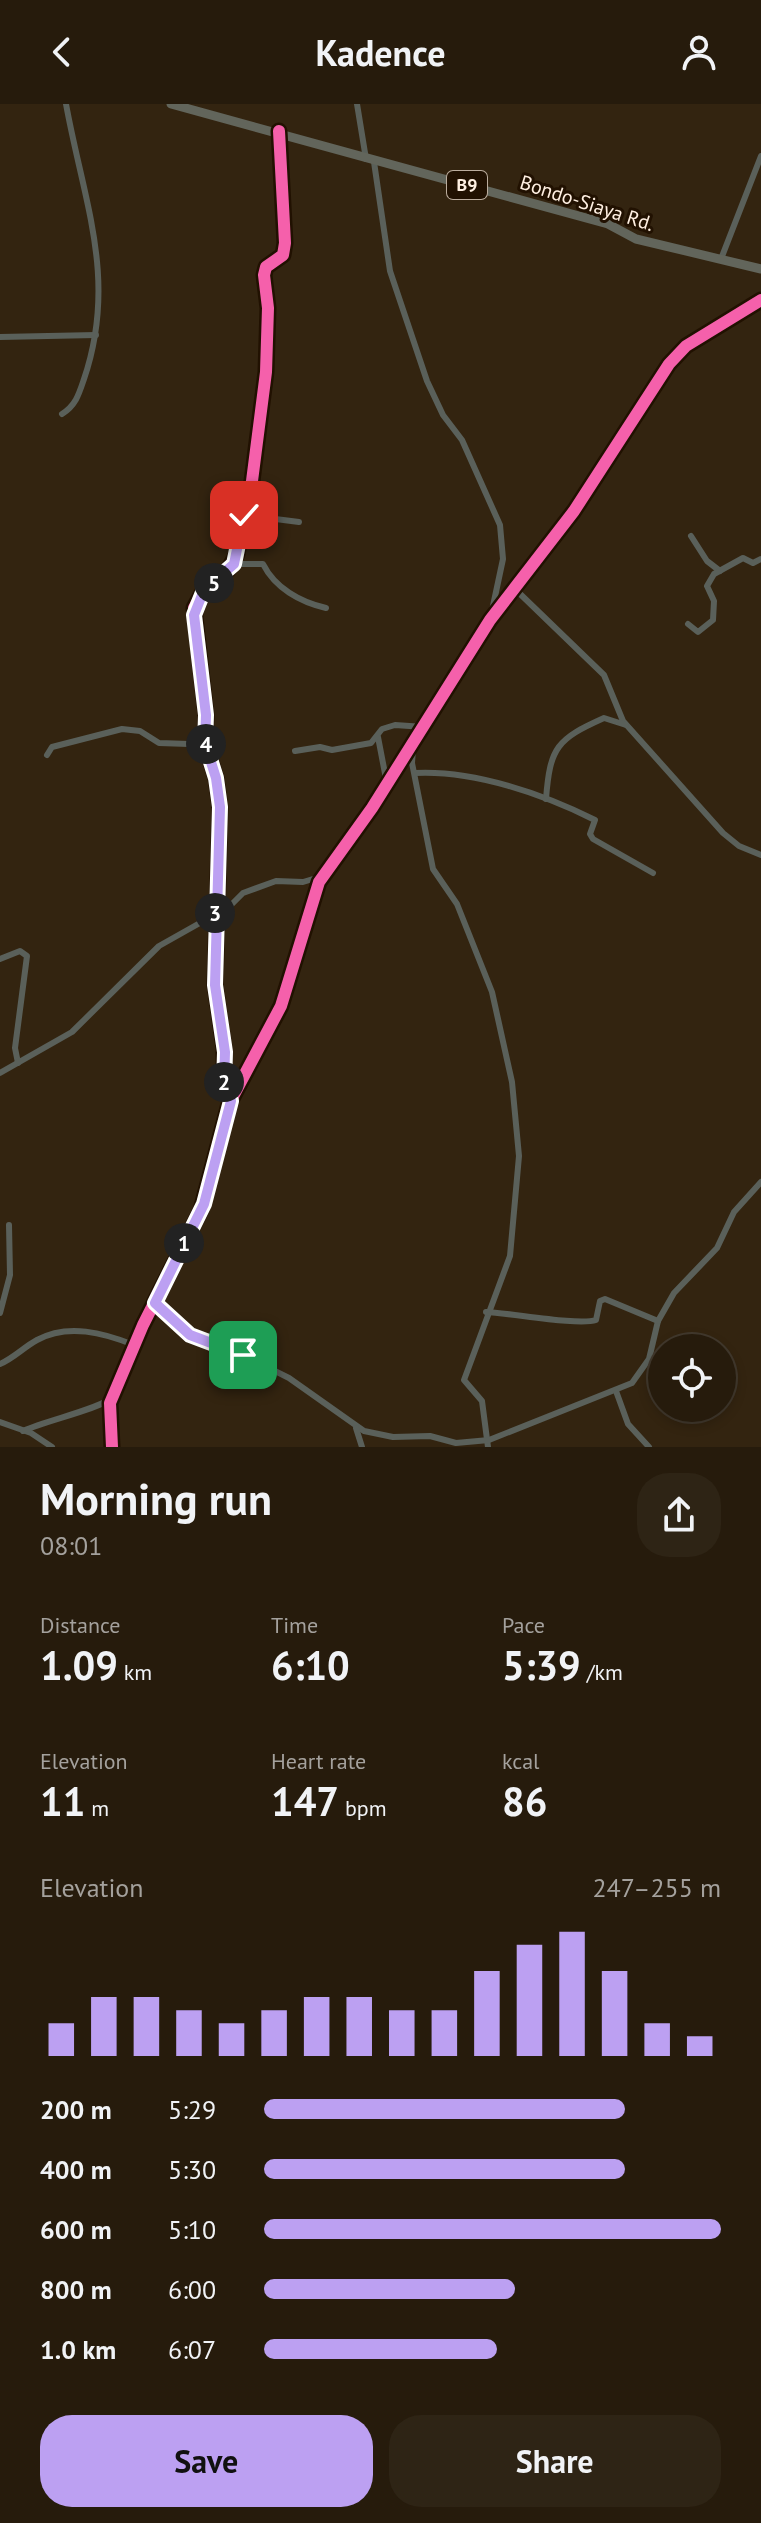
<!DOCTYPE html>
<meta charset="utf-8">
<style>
body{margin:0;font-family:"PT Sans",sans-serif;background:#2e2415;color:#f1f3f6;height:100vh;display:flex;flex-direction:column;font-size:30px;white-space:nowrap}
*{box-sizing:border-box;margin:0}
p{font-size:26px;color:#a4a19d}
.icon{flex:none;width:44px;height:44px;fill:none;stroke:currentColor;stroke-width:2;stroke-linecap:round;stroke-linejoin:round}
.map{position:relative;height:1343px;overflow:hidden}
.details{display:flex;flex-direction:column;background:#261b0c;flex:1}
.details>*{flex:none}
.fabs{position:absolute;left:648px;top:1230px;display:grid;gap:16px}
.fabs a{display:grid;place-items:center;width:88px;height:88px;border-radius:50%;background:#261b0c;box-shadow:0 4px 12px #0003,0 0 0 2px #42392d;font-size:40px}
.pin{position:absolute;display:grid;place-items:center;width:68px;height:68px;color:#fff;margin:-34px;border-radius:16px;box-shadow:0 4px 12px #0006}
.km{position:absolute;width:40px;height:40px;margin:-20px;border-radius:50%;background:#222;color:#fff;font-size:22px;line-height:40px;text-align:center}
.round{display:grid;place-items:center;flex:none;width:84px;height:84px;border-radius:32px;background:#2e2415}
.head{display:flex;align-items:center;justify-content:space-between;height:136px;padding:0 40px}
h1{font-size:44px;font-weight:800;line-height:60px}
.metrics{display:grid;grid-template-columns:repeat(3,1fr);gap:12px;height:136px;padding:8px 40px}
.metrics div{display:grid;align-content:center}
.metrics b{font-size:40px;font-weight:800}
.metrics small{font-size:22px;font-weight:400}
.metrics p{font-size:22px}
.chart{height:224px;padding:16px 40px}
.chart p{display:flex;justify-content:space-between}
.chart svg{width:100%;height:144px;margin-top:8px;stroke:#bca0f2;stroke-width:6}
.cta{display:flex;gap:16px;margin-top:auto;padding:16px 40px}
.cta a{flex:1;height:92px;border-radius:32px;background:#bca0f2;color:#111;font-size:32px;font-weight:800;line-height:92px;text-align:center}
.cta a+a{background:#2e2415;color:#f1f3f6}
ul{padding:0 40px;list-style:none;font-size:26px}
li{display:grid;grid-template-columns:128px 96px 1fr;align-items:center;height:60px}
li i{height:20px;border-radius:10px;background:#bca0f2}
header{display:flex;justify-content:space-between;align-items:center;height:104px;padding:0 40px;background:#261b0c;font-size:36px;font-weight:800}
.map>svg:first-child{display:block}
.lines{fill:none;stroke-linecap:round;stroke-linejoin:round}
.minor{stroke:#5a605a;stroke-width:6}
.highway{stroke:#62655b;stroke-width:9}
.cycleway-casing{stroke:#211101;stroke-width:17}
.cycleway{stroke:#f560ab;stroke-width:12}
.route-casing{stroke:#fff;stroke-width:16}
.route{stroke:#bca0f2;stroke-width:10}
.labels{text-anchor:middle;stroke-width:6;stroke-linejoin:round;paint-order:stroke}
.shield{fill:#211101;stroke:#bcad9e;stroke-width:2}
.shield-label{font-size:18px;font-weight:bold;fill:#fff0e2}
.street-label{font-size:20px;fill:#fff0e2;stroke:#211101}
</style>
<header><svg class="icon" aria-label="back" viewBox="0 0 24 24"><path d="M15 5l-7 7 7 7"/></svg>Kadence<svg class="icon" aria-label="person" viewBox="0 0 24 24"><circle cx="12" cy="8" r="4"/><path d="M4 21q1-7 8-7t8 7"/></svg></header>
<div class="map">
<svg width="761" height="1343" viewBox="0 0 761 1343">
<rect width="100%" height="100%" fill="#332410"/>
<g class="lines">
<g class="minor">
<path d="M357,0L366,55"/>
<path d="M374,58L390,167L427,277L443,311L462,336L500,421L503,455L490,516"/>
<path d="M721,155L761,52"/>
<path d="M0,233L96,231"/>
<path d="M62,310C76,301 79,290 84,275C118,175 84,99 66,0"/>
<path d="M244,411L299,418"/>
<path d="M691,432L707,457L720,467"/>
<path d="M234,460H263C275,484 300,498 326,504"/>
<path d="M516,486L604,571L623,617L723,729L739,742L761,751"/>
<path d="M688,520L698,528L713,516L714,497L707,482L714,470L743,454L753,459L761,455"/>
<path d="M378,633L387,680"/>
<path d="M413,644L412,659L433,765L457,800L492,888L512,978L519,1052L510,1152L464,1276L482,1297L488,1343"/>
<path d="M295,647L320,643L332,646L371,639L382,625L395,621L424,623"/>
<path d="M47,651L52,643L122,625L140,627L159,639L189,640L205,633"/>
<path d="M415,669C474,666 543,690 595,716L590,730L593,735L653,769"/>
<path d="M546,695C550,643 557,635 604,614L626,621"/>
<path d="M0,855L20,847L27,852L15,944L18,959"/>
<path d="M0,969L72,928L159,842L230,802L243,789L276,777L303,778L323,772"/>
<path d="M230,996L224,980V944L215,881L220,703L216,674L205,639L206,611L194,504L204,486L228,466L237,450L252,377L266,268L268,204L264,171L266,163L283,151L285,139L279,27"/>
<path d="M155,1199L193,1233L243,1251L289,1274L364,1327L393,1333L430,1332L456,1339L489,1336L632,1279L649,1255L658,1217L674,1189L717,1144L734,1108L761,1078"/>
<path d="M486,1208C511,1209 579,1222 596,1216L600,1197L605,1195L658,1217"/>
<path d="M0,1209L10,1171L9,1121"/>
<path d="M0,1260C14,1254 24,1243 37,1236C68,1219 104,1229 134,1241"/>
<path d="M616,1287L628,1320L649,1343"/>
<path d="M0,1318L31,1329L52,1343"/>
<path d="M356,1324L362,1343"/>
<path d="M23,1327C47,1316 96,1306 112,1294"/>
<path d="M112,1343L110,1299L143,1221L201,1106L229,1000L281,902L319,778L372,704L490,516L574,407L669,260L686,242L761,196"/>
</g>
<path class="highway" d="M171,0L608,120L636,135L761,165"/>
<defs>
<g id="cycleway">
<path d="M231,997L224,980V944L215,881L220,703L216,674L205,639L206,611L194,504L204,486L228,466L237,450L252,377L266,268L268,204L264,171L266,163L283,151L285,139L279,27"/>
<path d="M112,1343L110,1299L143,1221L201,1106L229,1000L281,902L319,778L372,704L490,516L574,407L669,260L686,242L761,196"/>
</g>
</defs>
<use href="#cycleway" class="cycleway-casing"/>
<use href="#cycleway" class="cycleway"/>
</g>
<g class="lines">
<defs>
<path id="route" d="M243,1251L190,1231L155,1199L204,1100L231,997L224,980L225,948L215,881L220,703L216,674L205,639L206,611L194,511L204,486L234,460L244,411"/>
</defs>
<use href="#route" class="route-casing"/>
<use href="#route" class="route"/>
</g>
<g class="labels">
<rect class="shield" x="447" y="67" width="40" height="28" rx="6"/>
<g class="shield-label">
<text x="467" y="87">B9</text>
</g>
<g class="street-label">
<text transform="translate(587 99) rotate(18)" y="7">Bondo-Siaya Rd.</text>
</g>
</g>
</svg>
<div class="fabs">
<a><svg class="icon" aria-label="locate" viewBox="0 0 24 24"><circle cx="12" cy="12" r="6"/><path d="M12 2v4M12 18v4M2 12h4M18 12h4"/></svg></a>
</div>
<div class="pin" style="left:243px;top:1251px;background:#1e9e55"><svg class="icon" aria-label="arrive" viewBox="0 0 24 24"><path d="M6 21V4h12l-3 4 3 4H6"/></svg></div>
<div class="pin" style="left:244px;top:411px;background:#d93025"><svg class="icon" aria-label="check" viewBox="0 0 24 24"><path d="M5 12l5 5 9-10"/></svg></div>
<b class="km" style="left:184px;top:1139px">1</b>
<b class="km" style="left:224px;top:978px">2</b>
<b class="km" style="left:215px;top:809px">3</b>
<b class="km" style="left:206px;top:640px">4</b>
<b class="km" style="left:214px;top:479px">5</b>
</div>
<section class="details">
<div class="head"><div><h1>Morning run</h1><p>08:01</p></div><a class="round"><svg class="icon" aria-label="share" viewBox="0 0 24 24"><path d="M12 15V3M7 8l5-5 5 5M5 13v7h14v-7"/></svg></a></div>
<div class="metrics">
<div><p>Distance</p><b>1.09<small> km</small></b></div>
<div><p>Time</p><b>6:10</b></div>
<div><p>Pace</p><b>5:39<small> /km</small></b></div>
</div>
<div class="metrics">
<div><p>Elevation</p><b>11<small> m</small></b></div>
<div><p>Heart rate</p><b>147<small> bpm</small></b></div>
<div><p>kcal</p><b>86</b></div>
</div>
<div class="chart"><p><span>Elevation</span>247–255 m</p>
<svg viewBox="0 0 160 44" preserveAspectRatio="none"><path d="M5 44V34M15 44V26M25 44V26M35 44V30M45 44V34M55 44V30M65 44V26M75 44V26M85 44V30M95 44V30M105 44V18M115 44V10M125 44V6M135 44V18M145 44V34M155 44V38"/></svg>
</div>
<ul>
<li><b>200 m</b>5:29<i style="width:79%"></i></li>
<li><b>400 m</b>5:30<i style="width:79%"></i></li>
<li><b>600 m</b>5:10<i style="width:100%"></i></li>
<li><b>800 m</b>6:00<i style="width:55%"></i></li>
<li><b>1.0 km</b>6:07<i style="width:51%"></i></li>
</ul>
<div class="cta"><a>Save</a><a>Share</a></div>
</section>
